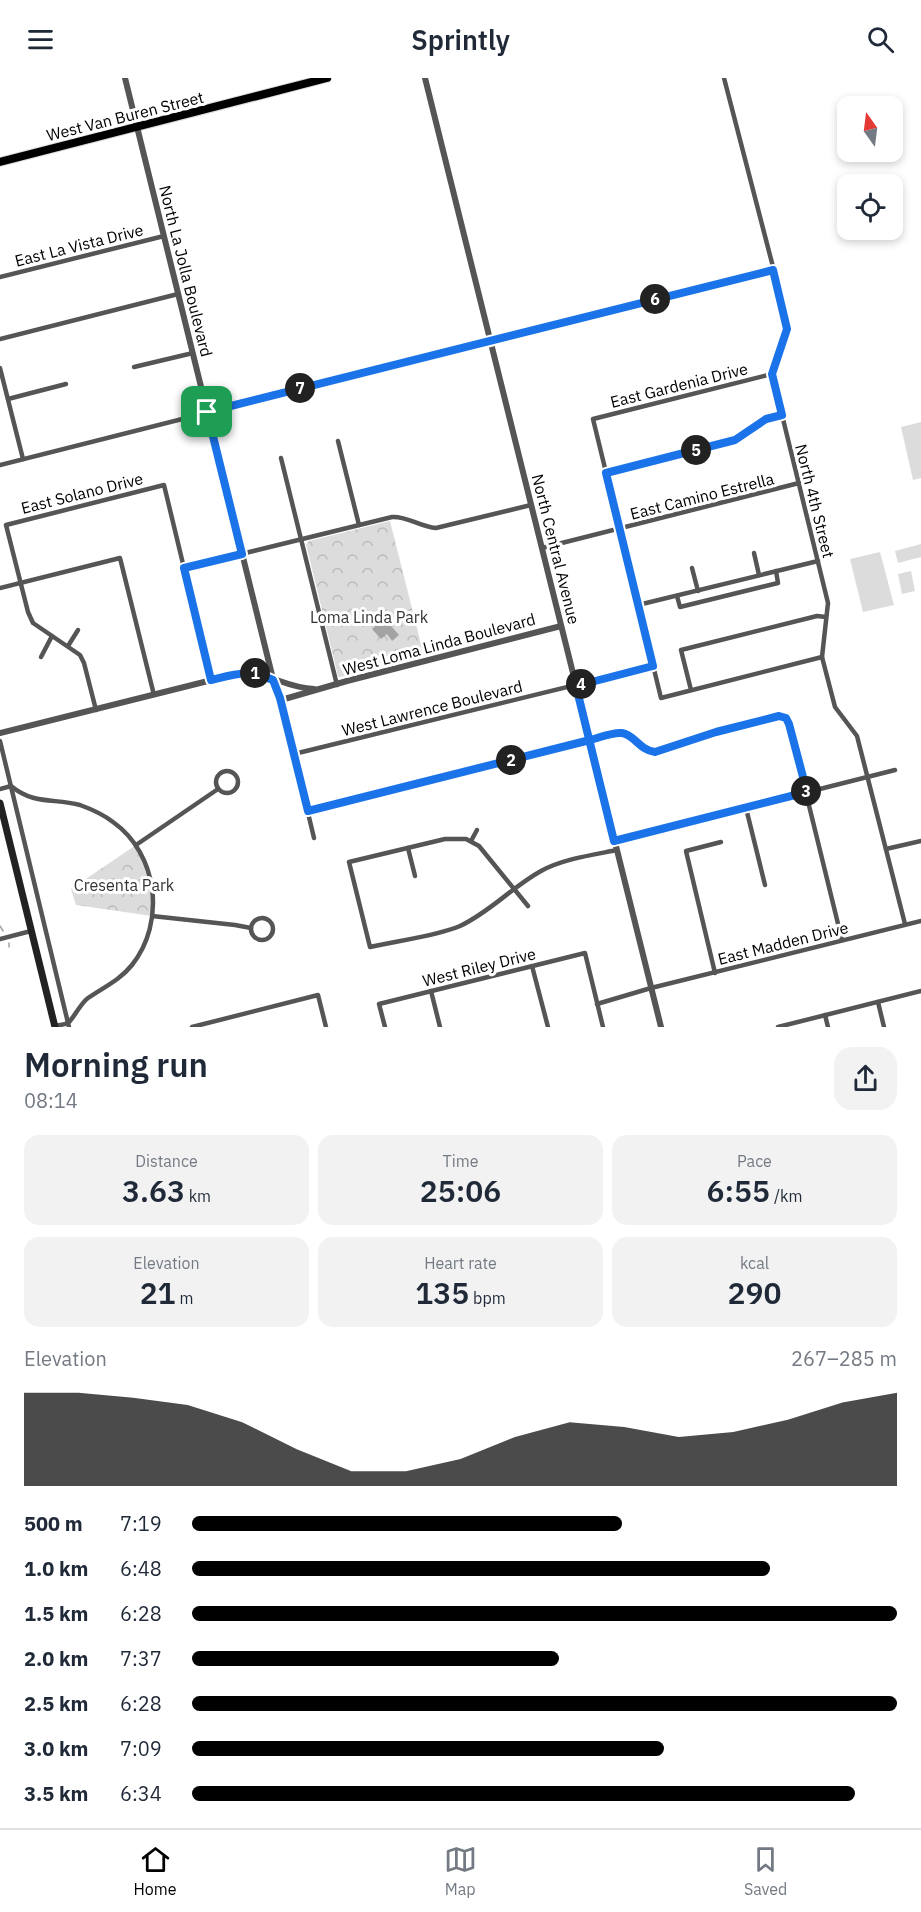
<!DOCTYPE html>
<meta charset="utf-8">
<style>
body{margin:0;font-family:"IBM Plex Sans",sans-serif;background:#f2f2f3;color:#1f2937;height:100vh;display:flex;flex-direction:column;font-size:22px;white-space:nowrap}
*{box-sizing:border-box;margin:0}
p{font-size:20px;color:#747a83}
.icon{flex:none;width:33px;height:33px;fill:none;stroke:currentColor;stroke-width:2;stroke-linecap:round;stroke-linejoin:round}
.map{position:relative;height:949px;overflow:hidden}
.details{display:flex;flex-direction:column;background:#fff;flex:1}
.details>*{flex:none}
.needle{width:39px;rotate:346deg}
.tools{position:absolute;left:837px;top:18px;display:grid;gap:12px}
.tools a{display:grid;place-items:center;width:66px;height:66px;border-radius:12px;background:#fff;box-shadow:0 3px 9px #0003;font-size:30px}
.pin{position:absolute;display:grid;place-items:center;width:51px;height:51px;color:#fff;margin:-26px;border-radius:12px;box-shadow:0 3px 9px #0006}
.km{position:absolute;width:30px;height:30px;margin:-15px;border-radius:50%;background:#222;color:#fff;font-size:16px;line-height:30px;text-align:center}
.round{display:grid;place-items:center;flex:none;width:63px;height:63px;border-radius:18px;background:#f2f2f3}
.overview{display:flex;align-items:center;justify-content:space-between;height:102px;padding:0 24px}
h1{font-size:33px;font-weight:600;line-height:45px}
.stats{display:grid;grid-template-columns:repeat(3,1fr);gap:9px;height:102px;padding:6px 24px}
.stats div{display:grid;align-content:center;border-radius:15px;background:#f2f2f3;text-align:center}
.stats b{font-size:30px;font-weight:600}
.stats small{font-size:16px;font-weight:400}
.stats p{font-size:16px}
.chart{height:168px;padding:12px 24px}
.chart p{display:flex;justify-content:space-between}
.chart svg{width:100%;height:108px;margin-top:6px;fill:#000;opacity:.7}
ul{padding:0 24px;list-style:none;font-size:20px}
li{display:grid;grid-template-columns:96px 72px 1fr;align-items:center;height:45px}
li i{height:15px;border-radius:8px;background:#000}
header{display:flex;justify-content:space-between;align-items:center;height:78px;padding:0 24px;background:#fff;font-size:27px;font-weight:600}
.menu{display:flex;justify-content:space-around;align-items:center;height:84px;border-top:2px solid #e0e1e3;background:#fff;font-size:16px;color:#747a83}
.menu a{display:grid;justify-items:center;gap:3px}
.menu .on{color:#000}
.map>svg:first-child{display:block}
.forest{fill:url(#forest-crowns)}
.pitch{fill:#dcdcdc}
.water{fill:#a3a3a3}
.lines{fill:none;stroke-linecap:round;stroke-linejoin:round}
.stream{stroke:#a3a3a3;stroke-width:1.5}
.primary-casing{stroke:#dbdbdb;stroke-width:10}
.minor{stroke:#555;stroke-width:4.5}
.tertiary{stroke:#555;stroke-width:6}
.secondary{stroke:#222;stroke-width:7}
.primary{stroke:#000;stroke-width:8}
.route-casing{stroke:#fff;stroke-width:12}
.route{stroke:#1a73e8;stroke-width:8}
.labels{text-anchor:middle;stroke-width:6;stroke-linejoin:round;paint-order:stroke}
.street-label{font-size:16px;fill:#000;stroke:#fff}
.park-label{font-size:16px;fill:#333;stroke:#fff}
</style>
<header><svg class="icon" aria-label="menu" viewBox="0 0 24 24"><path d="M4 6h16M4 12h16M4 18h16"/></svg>Sprintly<svg class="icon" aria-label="search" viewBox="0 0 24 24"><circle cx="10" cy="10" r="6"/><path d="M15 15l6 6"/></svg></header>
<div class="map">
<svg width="921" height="949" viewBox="0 0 921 949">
<defs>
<pattern id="forest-crowns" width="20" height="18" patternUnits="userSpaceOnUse" patternTransform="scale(1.5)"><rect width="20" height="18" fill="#dcdcdc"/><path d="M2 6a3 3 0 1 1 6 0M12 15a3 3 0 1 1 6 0" fill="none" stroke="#bbb"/></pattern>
</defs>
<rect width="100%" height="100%" fill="#fff"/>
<g class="forest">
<path d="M390,443L424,578L340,599L338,598L306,466L309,463Z"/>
<path d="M136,767L151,801L152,838L76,827L71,811Z"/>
</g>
<g class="pitch">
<path d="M921,344V400L913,402L901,349Z"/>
<path d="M921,466V479L898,485L895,473Z"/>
<path d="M880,474L894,527L863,534L850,481Z"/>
<path d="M911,493L915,513L902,516L898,496Z"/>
</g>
<path class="water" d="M384,540L399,557L392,563L387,556L381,561L372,551Z"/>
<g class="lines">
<g class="stream">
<path d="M0,848L3,853"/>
<path d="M9,865V869"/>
</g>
<defs>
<path id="primary" d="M0,84L327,0"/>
</defs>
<use href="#primary" class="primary-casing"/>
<g class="minor">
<path d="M724,0L786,239C788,259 779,277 772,296L828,525L822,579L835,629L857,658L905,846"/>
<path d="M0,199L164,158"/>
<path d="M0,261L178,216"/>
<path d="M134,289L193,275"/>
<path d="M0,290L23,381"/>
<path d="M772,296L593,341L661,620L822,579"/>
<path d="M8,321L66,306"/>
<path d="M338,363L359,447"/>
<path d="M281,380L337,607"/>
<path d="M0,387L773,192"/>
<path d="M606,395L735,362L766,341L781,337"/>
<path d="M542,470L799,405"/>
<path d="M754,475L759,497"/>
<path d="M184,490L392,439C408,438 420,449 436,450L531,427"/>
<path d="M692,490L698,513"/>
<path d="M0,510L120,480L154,617"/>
<path d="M677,518L680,529L778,505L776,493"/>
<path d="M638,527L818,483"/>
<path d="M68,568L78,552"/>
<path d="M41,579L52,558"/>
<path d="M691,612L681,572L817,538L826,539"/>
<path d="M281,622L314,760"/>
<path d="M96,632L84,585L80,577L33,545L28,534L6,447L164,407L211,602"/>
<path d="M0,663L69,949"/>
<path d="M294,676L653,588"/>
<circle cx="227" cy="704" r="11"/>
<path d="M0,711L11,708C34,727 54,720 80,727C91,731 104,737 113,744C158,776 166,844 132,887C120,902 104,909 88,920C80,926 74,940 68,945C64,947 58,947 54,948"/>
<path d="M746,730L765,807"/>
<path d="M308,733L616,655C633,655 639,672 655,674L716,654L779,638L786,640L789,646L842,862"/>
<path d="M471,763L477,752"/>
<path d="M614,763L895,692"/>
<path d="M136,767L218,711"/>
<path d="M408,770L415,798"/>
<path d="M886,771L921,763"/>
<path d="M528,828L479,768L466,761H445L349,784L370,869C396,863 437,858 460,848C490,834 512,809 541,793C563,781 592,777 617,772"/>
<path d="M152,838L235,847L251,850"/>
<circle cx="262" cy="851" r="11"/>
<path d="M0,861L31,853"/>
<path d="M532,888L548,949"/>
<path d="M715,895L686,773L721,764"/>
<path d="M431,913L440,949"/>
<path d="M878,924L884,949"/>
<path d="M597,926L651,910L921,843"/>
<path d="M825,937L828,949"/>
<path d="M192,949L318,917L326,949"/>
<path d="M385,949L379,926L585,875L603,949"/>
<path d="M778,949L921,913"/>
</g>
<g class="tertiary">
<path d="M125,0L273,601L281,622L347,603L561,548"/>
<path d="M425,0L661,949"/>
<path d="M0,655L240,595C267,593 285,610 314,611"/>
</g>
<path class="secondary" d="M0,725L55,949"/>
<use href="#primary" class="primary"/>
</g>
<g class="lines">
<defs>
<path id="route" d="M207,334L242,476L184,490L211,602C236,596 249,591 273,602L280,620L308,733L590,662C599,660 612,654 622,655C635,657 639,672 655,674L716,654L779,638L786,640L789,646L807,714L614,763L576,608L653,588L606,395L735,362L766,341L782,337L772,296L787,251L773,192L207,334"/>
</defs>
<use href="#route" class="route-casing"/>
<use href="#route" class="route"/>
</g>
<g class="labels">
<g class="street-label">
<text transform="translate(125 38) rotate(-14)" y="6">West Van Buren Street</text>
<text transform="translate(79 167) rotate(-14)" y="6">East La Vista Drive</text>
<text transform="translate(186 193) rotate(76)" y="6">North La Jolla Boulevard</text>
<text transform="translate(679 307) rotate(-14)" y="6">East Gardenia Drive</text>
<text transform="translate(82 415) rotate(-14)" y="6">East Solano Drive</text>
<text transform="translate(702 418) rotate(-14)" y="6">East Camino Estrella</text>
<text transform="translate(815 423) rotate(76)" y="6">North 4th Street</text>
<text transform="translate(556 471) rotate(76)" y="6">North Central Avenue</text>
<text transform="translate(439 566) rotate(-15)" y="6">West Loma Linda Boulevard</text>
<text transform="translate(432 630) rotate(-14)" y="6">West Lawrence Boulevard</text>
<text transform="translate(783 865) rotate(-14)" y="6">East Madden Drive</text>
<text transform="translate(479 889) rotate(-14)" y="6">West Riley Drive</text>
</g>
<g class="park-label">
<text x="369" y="545">Loma Linda Park</text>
<text x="124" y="813">Cresenta Park</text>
</g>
</g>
</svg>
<div class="tools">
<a><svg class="needle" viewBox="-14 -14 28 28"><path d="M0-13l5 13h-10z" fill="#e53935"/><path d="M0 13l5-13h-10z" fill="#747a83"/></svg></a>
<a><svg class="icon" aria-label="locate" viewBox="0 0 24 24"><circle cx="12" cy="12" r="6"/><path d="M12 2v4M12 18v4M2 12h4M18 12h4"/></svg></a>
</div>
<div class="pin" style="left:207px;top:334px;background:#1e9e55"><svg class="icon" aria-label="arrive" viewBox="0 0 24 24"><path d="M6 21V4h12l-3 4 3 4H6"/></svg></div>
<b class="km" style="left:255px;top:595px">1</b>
<b class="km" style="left:511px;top:682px">2</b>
<b class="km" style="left:806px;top:713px">3</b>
<b class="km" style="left:581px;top:606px">4</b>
<b class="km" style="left:696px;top:372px">5</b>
<b class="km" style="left:655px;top:221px">6</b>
<b class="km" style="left:300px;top:310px">7</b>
</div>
<section class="details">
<div class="overview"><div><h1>Morning run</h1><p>08:14</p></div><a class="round"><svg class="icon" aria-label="share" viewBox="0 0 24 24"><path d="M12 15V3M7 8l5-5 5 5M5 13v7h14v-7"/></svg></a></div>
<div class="stats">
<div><p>Distance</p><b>3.63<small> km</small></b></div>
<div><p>Time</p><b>25:06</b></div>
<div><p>Pace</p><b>6:55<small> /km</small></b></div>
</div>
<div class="stats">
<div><p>Elevation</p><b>21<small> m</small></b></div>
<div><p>Heart rate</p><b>135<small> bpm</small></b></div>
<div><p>kcal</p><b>290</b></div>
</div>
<div class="chart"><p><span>Elevation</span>267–285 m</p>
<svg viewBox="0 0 160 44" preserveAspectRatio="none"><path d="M0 44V6L10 6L20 8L30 11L40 18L50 29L60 38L70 38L80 33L90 24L100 18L110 20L120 24L130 22L140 17L150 10L160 6V44z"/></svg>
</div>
<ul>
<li><b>500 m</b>7:19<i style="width:61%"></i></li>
<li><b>1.0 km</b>6:48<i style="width:82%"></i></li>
<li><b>1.5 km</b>6:28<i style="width:100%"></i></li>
<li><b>2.0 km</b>7:37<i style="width:52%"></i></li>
<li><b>2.5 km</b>6:28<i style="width:100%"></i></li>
<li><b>3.0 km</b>7:09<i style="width:67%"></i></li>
<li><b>3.5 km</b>6:34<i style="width:94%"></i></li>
</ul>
</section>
<nav class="menu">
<a class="on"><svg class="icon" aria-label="home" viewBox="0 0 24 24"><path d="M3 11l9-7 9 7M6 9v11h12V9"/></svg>Home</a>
<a><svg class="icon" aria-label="map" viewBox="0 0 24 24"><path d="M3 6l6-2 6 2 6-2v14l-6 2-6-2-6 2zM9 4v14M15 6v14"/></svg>Map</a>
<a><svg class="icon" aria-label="saved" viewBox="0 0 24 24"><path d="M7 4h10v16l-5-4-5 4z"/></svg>Saved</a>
</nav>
